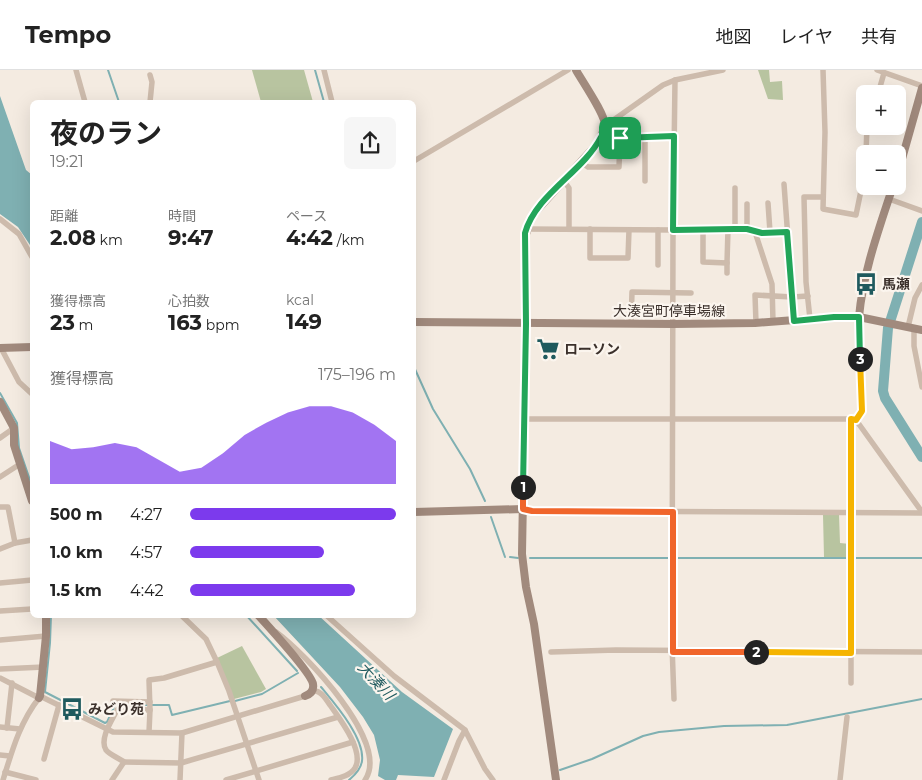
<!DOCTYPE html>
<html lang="ja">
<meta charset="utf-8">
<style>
body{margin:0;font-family:Montserrat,"Noto Sans JP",sans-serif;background:#f6f6f6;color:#222;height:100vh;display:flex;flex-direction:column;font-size:19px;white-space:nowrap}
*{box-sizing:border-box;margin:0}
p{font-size:16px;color:#767676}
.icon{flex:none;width:28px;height:28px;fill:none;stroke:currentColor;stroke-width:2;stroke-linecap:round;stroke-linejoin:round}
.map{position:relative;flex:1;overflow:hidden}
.details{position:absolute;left:30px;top:30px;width:386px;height:518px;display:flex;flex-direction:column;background:#fff;border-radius:8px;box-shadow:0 5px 20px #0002}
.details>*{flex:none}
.fabs{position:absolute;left:856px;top:15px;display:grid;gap:10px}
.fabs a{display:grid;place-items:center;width:50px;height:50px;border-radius:8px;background:#fff;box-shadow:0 5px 20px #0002;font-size:25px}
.pin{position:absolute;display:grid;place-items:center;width:42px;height:42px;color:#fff;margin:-21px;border-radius:10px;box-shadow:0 2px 8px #0006}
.km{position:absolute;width:25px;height:25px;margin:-12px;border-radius:50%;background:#222;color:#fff;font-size:14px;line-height:25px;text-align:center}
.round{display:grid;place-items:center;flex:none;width:52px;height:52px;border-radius:8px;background:#f6f6f6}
.headline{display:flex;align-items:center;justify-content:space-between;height:85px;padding:0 20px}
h1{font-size:28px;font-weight:700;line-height:38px}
.stats{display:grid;grid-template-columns:repeat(3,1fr);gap:8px;height:85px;padding:5px 20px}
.stats div{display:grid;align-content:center}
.stats b{font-size:21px;font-weight:700}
.stats small{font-size:14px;font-weight:400}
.stats p{font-size:14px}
.chart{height:140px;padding:10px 20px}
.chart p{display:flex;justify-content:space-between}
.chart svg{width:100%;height:90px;margin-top:5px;fill:#7c3aed;opacity:.7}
ul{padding:0 20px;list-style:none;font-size:16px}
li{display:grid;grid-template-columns:80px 60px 1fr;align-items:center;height:38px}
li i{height:12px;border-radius:6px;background:#7c3aed}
header{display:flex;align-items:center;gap:30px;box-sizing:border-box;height:70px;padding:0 25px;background:#fff;border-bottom:1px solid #e0e0e0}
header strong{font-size:24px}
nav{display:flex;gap:28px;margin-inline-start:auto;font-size:18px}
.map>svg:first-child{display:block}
.green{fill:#b8c4a0}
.water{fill:#7fb0b2}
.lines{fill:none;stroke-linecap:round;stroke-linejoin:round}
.stream{stroke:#7fb0b2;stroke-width:2}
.river{stroke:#7fb0b2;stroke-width:10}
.street{stroke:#cdbbac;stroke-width:5.5}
.secondary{stroke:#a18a7d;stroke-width:8}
.split-1-casing{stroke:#fff;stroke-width:10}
.split-2-casing{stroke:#fff;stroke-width:10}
.split-3-casing{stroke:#fff;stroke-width:10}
.split-4-casing{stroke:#fff;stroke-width:10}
.split-1{stroke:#22a559;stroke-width:6}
.split-2{stroke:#f0652b;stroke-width:6}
.split-3{stroke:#f5b400;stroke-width:6}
.split-4{stroke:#22a559;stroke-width:6}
.labels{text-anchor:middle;stroke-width:4.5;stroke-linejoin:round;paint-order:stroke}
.poi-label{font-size:14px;font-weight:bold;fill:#3b302b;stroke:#fbf5ee;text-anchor:start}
.street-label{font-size:14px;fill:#3b302b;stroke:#fbf5ee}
.water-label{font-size:15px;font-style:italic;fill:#1f5a5e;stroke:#fbf5ee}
</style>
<header>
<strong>Tempo</strong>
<nav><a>地図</a><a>レイヤ</a><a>共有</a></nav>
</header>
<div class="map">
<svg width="922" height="710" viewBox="0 0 922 710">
<rect width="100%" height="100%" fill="#f4ebe1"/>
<g class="green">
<path d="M252,0H304L313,32H261Z"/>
<path d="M758,0H769L770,12L782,11L783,30L768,29Z"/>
<path d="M839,444L840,473L850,474V487H824L823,445Z"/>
<path d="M242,576L266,619L261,622L234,629L217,588Z"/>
</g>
<g class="water">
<path d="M0,26L26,100L32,105V178L18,157L0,144Z"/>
<path d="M273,545H318L402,622L453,659L434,707L398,705L396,710H385L378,706L380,690L374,665L363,647L340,617Z"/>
</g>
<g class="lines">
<g class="stream">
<path d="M108,0L119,32"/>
<path d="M315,0L324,32"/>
<path d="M414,297L433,339L470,399L485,431"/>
<path d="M0,323L17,353L19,378L32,416"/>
<path d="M491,447L505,487"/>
<path d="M510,487L518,488"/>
<path d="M530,488H670"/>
<path d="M674,488H922"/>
<path d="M51,545L50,573L45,622L105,653L107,652L115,635H169L172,645L230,631"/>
<path d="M246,545L297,601"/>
<path d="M321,617C335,634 365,668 362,691C361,699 355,705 349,710"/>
<path d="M235,631L262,624L298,603"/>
<path d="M560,700L592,689L643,666L659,662L724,656L787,655L922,629"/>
</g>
<path class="river" d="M922,152L888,258L883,321L885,328L922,387"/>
<g class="street">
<path d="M76,0L85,32"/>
<path d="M324,0L332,32"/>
<path d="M823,0L825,62L823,139L856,145L865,101"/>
<path d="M877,0L922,16"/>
<path d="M878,24L884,3"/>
<path d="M150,32L152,12L150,5"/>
<path d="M605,56L663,15L675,10L723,0"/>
<path d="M601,67L674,66"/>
<path d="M645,67V111"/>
<path d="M866,84L867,56"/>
<path d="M414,91L568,0"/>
<path d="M581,92L588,97H619L620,68"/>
<path d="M564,111L569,118V159"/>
<path d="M784,114L794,251"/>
<path d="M889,129L922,141"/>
<path d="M768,133L770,162"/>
<path d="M0,149L19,164L32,187"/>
<path d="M526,159L673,160L735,159H747L762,163L787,162"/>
<path d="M590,159V188H628L629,160"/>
<path d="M703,159V192L727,193L728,159"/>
<path d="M735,159V118"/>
<path d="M747,159V134"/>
<path d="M658,160V195"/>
<path d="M755,162L772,214L773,252"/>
<path d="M727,193V203"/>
<path d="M810,249L806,212L804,127H823"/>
<path d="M756,253L755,225L792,227L808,226"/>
<path d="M631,254L632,222L691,223"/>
<path d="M908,257L915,228L922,215"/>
<path d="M914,258V276L922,317"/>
<path d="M1,278L19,312L32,324"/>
<path d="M524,349H851L856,350L922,442"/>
<path d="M851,349V613"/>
<path d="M856,350L862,341L860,317L859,247"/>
<path d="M0,368L14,358"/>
<path d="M0,407L20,394"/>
<path d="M0,437H8L15,473"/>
<path d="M523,439L557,442L581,441L922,443"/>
<path d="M0,479L15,473L32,470"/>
<path d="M0,513L32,510"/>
<path d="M0,541L32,539"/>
<path d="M326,545L394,606L465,660L459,671L444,710"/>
<path d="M276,562C305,583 391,673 365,710"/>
<path d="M0,570L46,566"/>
<path d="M551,582L616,580L922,582"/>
<path d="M217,592L229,621L259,710"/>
<path d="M0,599L44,597"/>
<path d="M0,608L39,628C20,652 12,681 3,710"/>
<path d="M312,620C315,621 318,621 320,623C324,625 327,631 330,635C339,648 365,681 355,698C350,706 339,708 331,710"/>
<path d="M40,626L113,662L182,663L305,626"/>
<path d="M674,629L672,575L673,160L675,10"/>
<path d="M113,631L150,632"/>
<path d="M0,657L20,659"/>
<path d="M7,658L12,613"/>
<path d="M465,660L485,699L493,710"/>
<path d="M149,662L150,640"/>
<path d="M0,685L10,686"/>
<path d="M44,689L59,635"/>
<path d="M124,692L181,693L338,647"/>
<path d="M5,702L36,710"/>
<path d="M112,710L124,692C119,688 110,685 106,680C99,669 112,650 117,640L119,639L150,640L149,610L164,608L217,592L206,569L181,545"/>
<path d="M180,710L182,663"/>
<path d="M226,710L353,672"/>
<path d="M840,710L847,647"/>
</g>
<g class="secondary">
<path d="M898,103L922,18"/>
<path d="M859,247C863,202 879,159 893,116"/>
<path d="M414,252L673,254L755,253L834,247H859L922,260"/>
<path d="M0,278L32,277"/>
<path d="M0,332L14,358V375L32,431"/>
<path d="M414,442L523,439"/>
<path d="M258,545C268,556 311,603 313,614C314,620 311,624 305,626"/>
<path d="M39,628L40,626L46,566V545"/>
<path d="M556,710L534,554L526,517L522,484L526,253L525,168L530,150L538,139L597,74C600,68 604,62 605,55C605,44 582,11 576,0"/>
</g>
</g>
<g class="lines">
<defs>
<path id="split-1" d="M523,417L526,254L525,163C536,124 583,102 601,67L620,68"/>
<path id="split-2" d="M523,417V439L532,441L673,442V582H756"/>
<path id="split-3" d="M756,582L851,583V349L856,350L862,341L860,289"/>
<path id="split-4" d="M620,68L674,66L673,160L735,159H747L762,163L787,162L794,251L834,247H859L860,289"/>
</defs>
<use href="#split-1" class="split-1-casing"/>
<use href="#split-2" class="split-2-casing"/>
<use href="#split-3" class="split-3-casing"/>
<use href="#split-4" class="split-4-casing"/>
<use href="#split-1" class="split-1"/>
<use href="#split-2" class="split-2"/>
<use href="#split-3" class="split-3"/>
<use href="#split-4" class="split-4"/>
</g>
<defs>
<symbol id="bus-bare" viewBox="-9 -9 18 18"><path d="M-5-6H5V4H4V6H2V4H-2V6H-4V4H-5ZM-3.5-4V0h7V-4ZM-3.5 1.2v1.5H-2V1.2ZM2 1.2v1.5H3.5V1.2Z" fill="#1f5a5e" stroke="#fbf5ee" stroke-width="2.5" paint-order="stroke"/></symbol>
<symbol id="supermarket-bare" viewBox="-9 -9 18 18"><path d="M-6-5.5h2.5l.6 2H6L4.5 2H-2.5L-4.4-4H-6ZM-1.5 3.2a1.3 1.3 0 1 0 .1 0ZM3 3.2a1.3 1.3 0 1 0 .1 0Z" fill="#1f5a5e" stroke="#fbf5ee" stroke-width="2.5" paint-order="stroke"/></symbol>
</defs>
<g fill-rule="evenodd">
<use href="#bus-bare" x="850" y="198" width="32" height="32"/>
<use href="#supermarket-bare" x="532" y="263" width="32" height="32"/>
<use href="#bus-bare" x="56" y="623" width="32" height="32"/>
</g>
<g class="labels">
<g class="poi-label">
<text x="882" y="219">馬瀬</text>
<text x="564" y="284">ローソン</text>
<text x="88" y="644">みどり苑</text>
</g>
<g class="street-label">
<text x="669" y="246">大湊宮町停車場線</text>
</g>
<g class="water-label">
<text transform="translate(376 611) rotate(47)" y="5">大湊川</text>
</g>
</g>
</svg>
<div class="fabs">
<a>+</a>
<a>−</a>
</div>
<div class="pin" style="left:620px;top:68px;background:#1e9e55"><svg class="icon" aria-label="arrive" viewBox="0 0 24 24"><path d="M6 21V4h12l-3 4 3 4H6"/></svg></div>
<b class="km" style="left:523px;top:417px">1</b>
<b class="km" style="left:756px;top:582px">2</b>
<b class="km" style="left:860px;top:289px">3</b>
<section class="details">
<div class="headline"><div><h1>夜のラン</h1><p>19:21</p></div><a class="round"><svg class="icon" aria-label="share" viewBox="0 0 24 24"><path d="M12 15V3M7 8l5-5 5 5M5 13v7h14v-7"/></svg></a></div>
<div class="stats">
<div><p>距離</p><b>2.08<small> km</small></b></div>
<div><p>時間</p><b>9:47</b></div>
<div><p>ペース</p><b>4:42<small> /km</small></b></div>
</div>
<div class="stats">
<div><p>獲得標高</p><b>23<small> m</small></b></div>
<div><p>心拍数</p><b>163<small> bpm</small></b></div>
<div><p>kcal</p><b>149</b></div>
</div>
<div class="chart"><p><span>獲得標高</span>175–196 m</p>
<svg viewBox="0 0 160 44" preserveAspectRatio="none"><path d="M0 44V23L10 27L20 26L30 24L40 26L50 32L60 38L70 36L80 29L90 20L100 14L110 9L120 6L130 6L140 9L150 15L160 23V44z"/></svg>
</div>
<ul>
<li><b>500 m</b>4:27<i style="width:100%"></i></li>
<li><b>1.0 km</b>4:57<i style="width:65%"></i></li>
<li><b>1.5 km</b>4:42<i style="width:80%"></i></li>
</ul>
</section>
</div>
